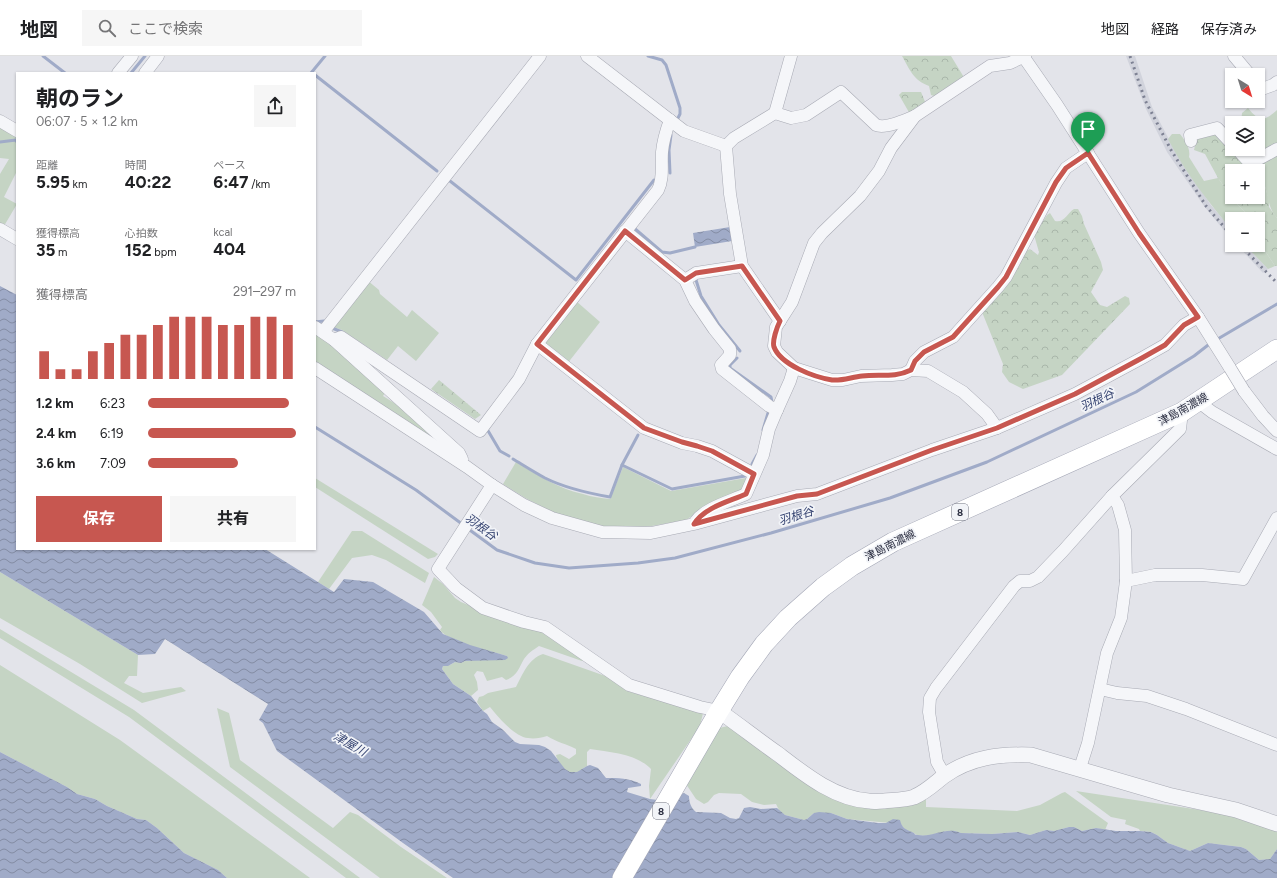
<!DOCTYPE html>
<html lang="ja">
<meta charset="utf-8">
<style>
body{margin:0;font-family:Figtree,"Noto Sans JP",sans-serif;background:#f6f6f6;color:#202124;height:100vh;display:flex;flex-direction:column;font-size:15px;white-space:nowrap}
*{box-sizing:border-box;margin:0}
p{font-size:13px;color:#757577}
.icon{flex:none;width:22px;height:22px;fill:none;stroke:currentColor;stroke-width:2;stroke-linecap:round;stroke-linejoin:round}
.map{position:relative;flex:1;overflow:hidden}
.sheet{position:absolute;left:16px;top:16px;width:300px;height:478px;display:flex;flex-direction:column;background:#fff;border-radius:0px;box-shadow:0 1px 3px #0004}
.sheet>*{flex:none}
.needle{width:26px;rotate:142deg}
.controls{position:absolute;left:1225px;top:12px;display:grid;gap:8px}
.controls a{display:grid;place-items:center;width:40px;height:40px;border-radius:0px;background:#fff;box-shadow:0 1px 3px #0004;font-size:20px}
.pin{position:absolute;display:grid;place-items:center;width:34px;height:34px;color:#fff;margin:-41px -17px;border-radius:50% 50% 50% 0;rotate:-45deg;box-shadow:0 0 4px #0007}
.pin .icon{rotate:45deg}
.round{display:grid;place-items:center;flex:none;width:42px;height:42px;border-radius:0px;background:#f6f6f6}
.head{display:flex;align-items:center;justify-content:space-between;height:68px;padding:0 20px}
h1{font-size:22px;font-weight:700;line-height:30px}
.stats{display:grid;grid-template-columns:repeat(3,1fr);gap:6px;height:68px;padding:4px 20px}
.stats div{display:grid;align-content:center}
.stats b{font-size:17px;font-weight:700}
.stats small{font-size:11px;font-weight:400}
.stats p{font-size:11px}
.chart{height:112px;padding:8px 20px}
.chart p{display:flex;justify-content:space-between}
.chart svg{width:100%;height:72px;margin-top:4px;stroke:#c75750;stroke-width:6}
.button{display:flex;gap:8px;margin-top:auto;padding:8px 20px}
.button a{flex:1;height:46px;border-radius:0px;background:#c75750;color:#fff;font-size:16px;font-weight:700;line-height:46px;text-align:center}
.button a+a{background:#f6f6f6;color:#202124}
ul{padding:0 20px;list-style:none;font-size:13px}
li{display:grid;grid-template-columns:64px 48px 1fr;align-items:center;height:30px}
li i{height:10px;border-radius:5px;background:#c75750}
header{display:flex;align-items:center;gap:24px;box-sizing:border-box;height:56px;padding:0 20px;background:#fff;border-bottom:1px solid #e0e0e0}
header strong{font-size:19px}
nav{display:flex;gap:22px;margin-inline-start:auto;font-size:14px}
.search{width:280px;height:36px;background:#f6f6f6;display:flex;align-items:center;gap:10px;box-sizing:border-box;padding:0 14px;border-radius:0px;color:#757577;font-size:15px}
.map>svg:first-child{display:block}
.built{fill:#d1d3dc}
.grass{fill:#c5d4c4}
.forest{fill:url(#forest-crowns)}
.water{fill:url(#water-waves)}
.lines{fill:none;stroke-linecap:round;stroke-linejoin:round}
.stream{stroke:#a0abc8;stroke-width:3}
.minor-casing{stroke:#a8aab4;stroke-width:13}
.tertiary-casing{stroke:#a8aab4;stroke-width:16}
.primary-casing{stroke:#a3a6b5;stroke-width:20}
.minor{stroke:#f5f6f9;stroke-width:12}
.tertiary{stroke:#f5f6f9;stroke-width:15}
.primary{stroke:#fff;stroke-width:19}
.rail{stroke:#7d8193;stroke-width:3;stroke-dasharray:2 4;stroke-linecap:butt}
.minor-bridge-casing{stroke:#a8aab4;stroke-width:13;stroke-linecap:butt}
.minor-bridge{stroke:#f5f6f9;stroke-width:12}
.route-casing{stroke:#fff;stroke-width:8}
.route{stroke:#c75750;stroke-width:5}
.labels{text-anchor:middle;stroke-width:3.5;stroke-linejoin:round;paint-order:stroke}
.shield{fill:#f2f4f8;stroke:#676a79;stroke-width:1}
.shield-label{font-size:10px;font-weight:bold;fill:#2c2f42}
.street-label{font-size:11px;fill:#2c2f42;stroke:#f2f4f8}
.water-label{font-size:12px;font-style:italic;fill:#384673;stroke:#f2f4f8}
</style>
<header>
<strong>地図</strong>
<div class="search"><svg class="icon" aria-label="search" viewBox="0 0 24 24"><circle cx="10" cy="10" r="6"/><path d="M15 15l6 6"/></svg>ここで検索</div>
<nav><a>地図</a><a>経路</a><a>保存済み</a></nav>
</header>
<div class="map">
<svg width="1277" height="822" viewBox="0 0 1277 822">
<defs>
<pattern id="forest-crowns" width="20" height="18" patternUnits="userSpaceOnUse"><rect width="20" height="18" fill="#c5d4c4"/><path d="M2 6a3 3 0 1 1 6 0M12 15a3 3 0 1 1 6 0" fill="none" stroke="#a9b6aa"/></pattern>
<pattern id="water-waves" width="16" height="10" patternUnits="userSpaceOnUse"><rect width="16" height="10" fill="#a0abc8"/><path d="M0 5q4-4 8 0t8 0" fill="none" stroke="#838ca4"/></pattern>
</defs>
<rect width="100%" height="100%" fill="#e3e4ea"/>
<g class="built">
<path d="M1126,0H1135L1152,51L1174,93L1210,148L1232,174V184L1204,150L1167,96L1146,53Z"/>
<path d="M1237,189H1245L1268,213L1263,217Z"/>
</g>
<g class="grass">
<path d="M1248,52C1259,66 1264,66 1277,54V90L1250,101L1242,93H1258V67H1241L1242,57Z"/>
<path d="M0,69L17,78V115L4,141L17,148L4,170L0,168V118L9,103L0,102Z"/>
<path d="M1172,78H1180C1185,84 1191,93 1189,101L1204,125L1218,122L1235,146L1252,163H1232V174C1208,146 1185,116 1168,83Z"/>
<path d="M1277,98V162C1265,150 1270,130 1258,118V115H1255L1244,108Z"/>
<path d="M1258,184L1275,210L1268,213L1245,189H1258Z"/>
<path d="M367,224L379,234L380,238L407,261L412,254L439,277L416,305L398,290L387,304L342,274L333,271Z"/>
<path d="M576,245L600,266L567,308L542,286Z"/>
<path d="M315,276L386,335L383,340L407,355L452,394L315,305Z"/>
<path d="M516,406C537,419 559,433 583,438C592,441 601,442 610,443L623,411L671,435L746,422L748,424L741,438L702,453L686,464L652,470L629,472L602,470L555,457L527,443L503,428Z"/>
<path d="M315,422L438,498L435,501L428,503L315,431Z"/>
<path d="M352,475H362L429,517L425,527L386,504L372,499L352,502L329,533L318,526Z"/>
<path d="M0,516L138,599L137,620H129L124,627L143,637L181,631L186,635L142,647L80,608L0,562Z"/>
<path d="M434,521L443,528L455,542L461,546L483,555L544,576L584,603L582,605L539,590C533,594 528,597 524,603C519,612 517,620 506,624L502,621L487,625L483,616L477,615L474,619L477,626L478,634L471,640L453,628L442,613L443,610L450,609L455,606L461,607L465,605L507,600C491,595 450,587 440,574L442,571L431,556L422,549Z"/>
<path d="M0,573L134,654L360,822H346L129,661L0,582Z"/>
<path d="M543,598L611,622L627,635L703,657L700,670L650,743L649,730L651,713C637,698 610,696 590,693L587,696V710C583,712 579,716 575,717C567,718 557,706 556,699L560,698L569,703L576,698V693C567,688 556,686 547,680C541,682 534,683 528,682C515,681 498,661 490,651L483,655L477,646L479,641L483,640L488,637L516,631C523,618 528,603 543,598Z"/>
<path d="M0,609L120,684L310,822H227L218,814L184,797L157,772L146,764L137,763L107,750L95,743L77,738L67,731L0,696Z"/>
<path d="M217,652L229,657L240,704L333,772L350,756L358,759L401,791L447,822H380L230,711Z"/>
<path d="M728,670L821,736L926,741V751L1017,755L1040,749L1062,737L1065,736L1108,767L1105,774L1096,772L1082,775L1074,771H1069L1054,775L1046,774L1030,779L1018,776L992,778L961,777C945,770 931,783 917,779C915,778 913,776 911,776C906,774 904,773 901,768L847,763L831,757H814L807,763L804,764L785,759L780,756L776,748L764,749L752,746L741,738L719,737L714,739L708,746L704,748L696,743L686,728L719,672Z"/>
<path d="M1076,735L1233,759L1277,774V793L1270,803L1259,804L1246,793L1241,791L1208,787L1190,795L1168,787L1157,779L1151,776L1140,775L1139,773L1125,768L1126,764L1111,761Z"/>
</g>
<g class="forest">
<path d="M902,0H951L965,23L937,41L931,39L929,30C913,24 910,14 902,0Z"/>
<path d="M902,36H921L926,48L910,58L899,39Z"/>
<path d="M1215,78L1223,83L1244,108L1255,115H1232V141H1258V118L1263,123L1269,144V151L1277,162V210H1275L1258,184V163H1252L1235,146L1218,122L1205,98L1194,94L1197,81Z"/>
<path d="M1074,153H1078L1082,160L1084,168L1101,206L1103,214L1091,236L1100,249L1107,251L1125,240L1129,242L1130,248L1062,319L1023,333L1009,326L1002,316L1003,308L982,256L1026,195L1030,193L1038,199L1039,196L1034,179L1047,159L1050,157L1055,165C1065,167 1067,157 1074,153Z"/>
<path d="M439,324L481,359L475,363L431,333Z"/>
</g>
<g class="water">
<path d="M730,171L732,185L695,191L693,177Z"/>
<path d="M0,230L17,239V493H265L334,536L344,523L373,526L424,556L443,578L470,589L507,600L508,602L505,604L465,605L461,607L455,606L448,610H443L442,613L453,628L471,640L483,655L487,658L492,666L502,673L515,686L520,688L539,689L545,691L551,695L565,713L570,716H577L587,710L590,709L598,712L606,722C618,722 629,722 641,728V730L628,732L627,736L650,743L666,745L684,737L689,740C689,746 691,752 696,756L721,757L730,762L736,763L739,762L744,752L750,751L761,753L777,752L785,759L804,764L807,763L814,757L819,756L831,757L847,763L878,767H886L893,763L900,764C902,772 905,773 912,776C917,778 912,778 918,779C932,782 946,770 961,777L992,778L1018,776L1030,779L1046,774L1054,775L1069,771H1074L1082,775L1096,772L1116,775H1140L1151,776L1157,779L1168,787L1190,795L1208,787L1241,791L1246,793L1259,804L1270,803L1277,793V822H453L403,787L277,695L263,667L259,664L268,648L165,583L155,598L138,599L0,516Z"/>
<path d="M0,696L67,731L77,738L95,743L107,750L137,763L146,764L157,772L184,797L218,814L227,822H0Z"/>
</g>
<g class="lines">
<g class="stream">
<path d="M43,0L65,17"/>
<path d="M648,0L662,4L666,9L680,52V58L678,62"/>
<path d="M131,17L145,0"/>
<path d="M311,17L325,0"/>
<path d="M315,19L437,115"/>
<path d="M0,86L16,84L17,86"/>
<path d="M670,117L669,94L671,79"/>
<path d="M450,125L576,224L654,124"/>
<path d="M634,172L662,196L670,197L695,191"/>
<path d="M696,224L701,240L719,269L740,295"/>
<path d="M315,266L324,265"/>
<path d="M332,272L342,276"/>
<path d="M1216,284L1277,248"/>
<path d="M737,302L730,309V312L771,341L772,346"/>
<path d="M315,371L416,434L462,468"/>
<path d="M487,373L500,395L509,400"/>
<path d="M763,374L768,357"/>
<path d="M513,403C523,409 534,416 545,422C565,432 587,437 610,441L622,409L672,433L745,420"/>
<path d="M752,408L757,399"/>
<path d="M622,409L638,379"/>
<path d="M467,472L497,494L535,507L569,512L638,507L675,502L771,477L890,442L987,406L1136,336L1194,300L1212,286"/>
</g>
<defs>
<g id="minor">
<path d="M587,0L684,75L726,90"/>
<path d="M1023,0L1057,49L1139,177L1198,261L1230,312"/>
<path d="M1234,0L1250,19"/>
<path d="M118,17L132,0"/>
<path d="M145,17L158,0"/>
<path d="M1258,28L1262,33L1273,29L1277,26"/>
<path d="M775,57L791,0"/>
<path d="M915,60L891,92L879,115L860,140L822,177L814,187L792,246L776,271L774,290L777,296L794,312L832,324H843L861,320L892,319L903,318L911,314L928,315L963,336L987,358L997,372"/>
<path d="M0,65L17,75"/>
<path d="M1191,85L1190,79L1217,72L1232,88"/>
<path d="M1237,93L1247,104L1255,105L1277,93"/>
<path d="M0,173L17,183"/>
<path d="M625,175L685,224L695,245L714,273L730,293V299L721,309L722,313L769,350L777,354"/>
<path d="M685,224L696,217L742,210"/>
<path d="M780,265L742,210L730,138L726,90L734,82L775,57L791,62L806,59L841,36L876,69C885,73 906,64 915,60L990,10L1010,7L1025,0"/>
<path d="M315,271L334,284L459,397L462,403"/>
<path d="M323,276L540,0"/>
<path d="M334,284L341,281L480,375L519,323L537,288L658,134C664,122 661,109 662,96C663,85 666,75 670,64"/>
<path d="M537,288L644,372L682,387L697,390L712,395L754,418"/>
<path d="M315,312L467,411L492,429L524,449L552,462L602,476L651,477L694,468L797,440L817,438L932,394L997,372L1075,338L1142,302L1165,289L1184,269L1198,261"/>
<path d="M911,314L915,305L924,296L953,281L998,231L1006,221L1056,127L1066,112L1088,97"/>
<path d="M1244,335L1263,360L1277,375"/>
<path d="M1199,346L1212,356L1277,393"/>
<path d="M492,429L438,513L456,532L483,552L524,566L545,571L629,629L700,651L719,655"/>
<path d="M696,465C705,452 731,445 746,438L763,399L769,373L777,354L790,325L794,312"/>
<path d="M1126,525L1155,519H1202L1243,523L1277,462"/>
<path d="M1100,633L1117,637L1147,640L1186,653L1277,689"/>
<path d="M1080,712L1088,687L1107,597L1121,562L1126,525L1125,474L1118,449L1112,440L1180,373L1182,356"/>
<path d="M945,720L937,706L929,656L930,642L936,632L1014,530L1020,525H1030L1038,521L1063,495L1112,440"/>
</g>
<path id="tertiary" d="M719,655C739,669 758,684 778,698C804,718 835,743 869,745C874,746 879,745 884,745C894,744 905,744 914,741C926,736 935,727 944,720C971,701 999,698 1031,699L1168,739L1236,754L1277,768"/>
<path id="primary" d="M622,822L719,655L740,621L764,588L788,562L823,531L852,510L893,486L1182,356L1277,293"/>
</defs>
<use href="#minor" class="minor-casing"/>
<use href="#tertiary" class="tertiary-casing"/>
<use href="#primary" class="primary-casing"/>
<use href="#minor" class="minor"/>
<use href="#tertiary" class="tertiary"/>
<use href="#primary" class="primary"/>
<g class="rail">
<path d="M1130,0L1145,44L1171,94L1206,150L1232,180"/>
<path d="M1240,189L1277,227"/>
</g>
<defs>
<path id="minor-bridge" d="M1230,312L1244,335"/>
</defs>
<use href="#minor-bridge" class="minor-bridge-casing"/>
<use href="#minor-bridge" class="minor-bridge"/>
</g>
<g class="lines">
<defs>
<path id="route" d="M1088,97L1139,177L1198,261L1184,269L1165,289L1142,302L1075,338L997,372L932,394L817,438L797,440L694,468C705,451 728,446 746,438L754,418L712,395L697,390L682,386L644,372L537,288L625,175L685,224L696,217L742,210L780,265C777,271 772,285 774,291C781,309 814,321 832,324C842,325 852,321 862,320C879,318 895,322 911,314L915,305L924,296L953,281L998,231L1006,221L1056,126L1066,112Z"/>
</defs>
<use href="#route" class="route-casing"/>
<use href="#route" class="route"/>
</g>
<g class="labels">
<g class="shield">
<rect x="952" y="448" width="16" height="16" rx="3"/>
<rect x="653" y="747" width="16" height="16" rx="3"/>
</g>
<g class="shield-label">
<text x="960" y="460">8</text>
<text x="661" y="759">8</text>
</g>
<g class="street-label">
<text transform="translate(1183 353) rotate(-29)" y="4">津島南濃線</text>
<text transform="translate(890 489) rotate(-27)" y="4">津島南濃線</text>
</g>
<g class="water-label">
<text transform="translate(1097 344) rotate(-25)" y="4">羽根谷</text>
<text transform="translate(796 460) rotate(-17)" y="4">羽根谷</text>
<text transform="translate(481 471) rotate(36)" y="4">羽根谷</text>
<text transform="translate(350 688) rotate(30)" y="4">津屋川</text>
</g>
</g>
</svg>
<div class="controls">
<a><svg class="needle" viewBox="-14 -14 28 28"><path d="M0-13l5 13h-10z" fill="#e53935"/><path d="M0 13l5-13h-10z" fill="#757577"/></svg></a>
<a><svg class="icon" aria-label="layers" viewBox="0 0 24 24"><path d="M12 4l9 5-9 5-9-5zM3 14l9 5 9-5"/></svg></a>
<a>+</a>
<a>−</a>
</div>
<div class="pin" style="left:1088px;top:97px;background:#1e9e55"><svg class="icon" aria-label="arrive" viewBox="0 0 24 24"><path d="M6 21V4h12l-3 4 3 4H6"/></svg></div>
<section class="sheet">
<div class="head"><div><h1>朝のラン</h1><p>06:07 · 5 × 1.2 km</p></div><a class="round"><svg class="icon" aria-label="share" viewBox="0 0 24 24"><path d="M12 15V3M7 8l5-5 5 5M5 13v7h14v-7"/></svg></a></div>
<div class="stats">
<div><p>距離</p><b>5.95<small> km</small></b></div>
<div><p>時間</p><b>40:22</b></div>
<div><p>ペース</p><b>6:47<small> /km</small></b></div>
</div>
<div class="stats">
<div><p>獲得標高</p><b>35<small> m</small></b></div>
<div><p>心拍数</p><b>152<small> bpm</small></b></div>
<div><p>kcal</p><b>404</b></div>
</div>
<div class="chart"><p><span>獲得標高</span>291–297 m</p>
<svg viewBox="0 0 160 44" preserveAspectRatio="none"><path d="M5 44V27M15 44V38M25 44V38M35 44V27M45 44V22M55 44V17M65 44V17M75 44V11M85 44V6M95 44V6M105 44V6M115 44V11M125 44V11M135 44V6M145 44V6M155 44V11"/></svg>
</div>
<ul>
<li><b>1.2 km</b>6:23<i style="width:95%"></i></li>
<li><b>2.4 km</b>6:19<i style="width:100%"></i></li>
<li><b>3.6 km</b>7:09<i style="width:61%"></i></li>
</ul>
<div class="button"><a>保存</a><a>共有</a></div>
</section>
</div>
